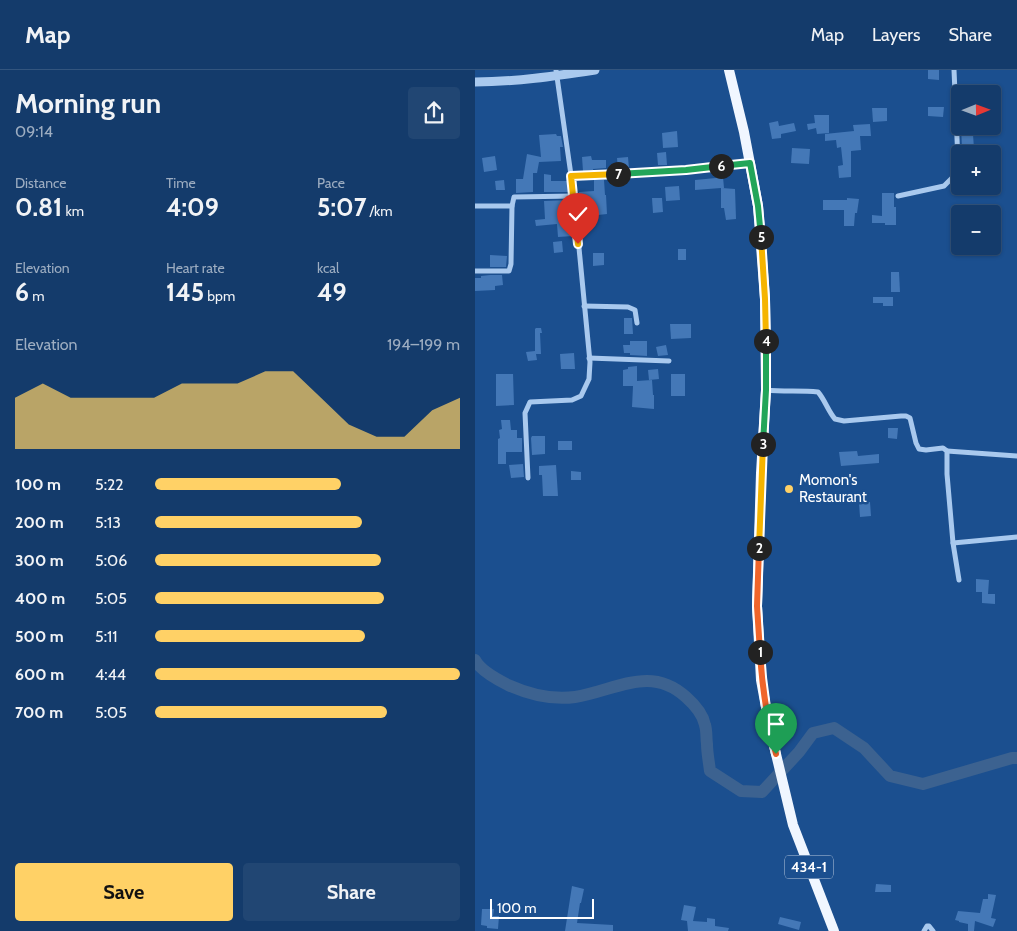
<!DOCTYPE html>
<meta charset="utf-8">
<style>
body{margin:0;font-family:Cabin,sans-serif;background:#214673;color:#f1f3f6;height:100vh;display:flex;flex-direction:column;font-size:19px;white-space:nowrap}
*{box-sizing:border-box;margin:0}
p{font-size:16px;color:#9dadc1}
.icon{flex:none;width:28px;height:28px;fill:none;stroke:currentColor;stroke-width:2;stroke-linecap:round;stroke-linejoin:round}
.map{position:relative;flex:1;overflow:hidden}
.panel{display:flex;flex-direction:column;background:#143b6b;width:475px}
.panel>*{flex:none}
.needle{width:32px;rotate:89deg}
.fabs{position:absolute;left:476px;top:15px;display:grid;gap:10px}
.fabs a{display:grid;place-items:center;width:50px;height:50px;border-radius:5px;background:#143b6b;box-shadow:0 1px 4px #0004,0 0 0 1px #33557e;font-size:25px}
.scale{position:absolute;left:15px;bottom:12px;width:104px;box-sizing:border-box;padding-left:5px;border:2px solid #fff;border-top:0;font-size:14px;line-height:18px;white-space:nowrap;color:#fff;-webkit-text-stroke:4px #1b4f8f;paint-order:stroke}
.pin{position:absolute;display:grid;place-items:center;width:42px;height:42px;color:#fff;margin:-51px -21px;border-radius:50% 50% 50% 0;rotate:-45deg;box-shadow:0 0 5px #0007}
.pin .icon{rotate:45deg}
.km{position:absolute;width:25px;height:25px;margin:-12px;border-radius:50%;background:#222;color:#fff;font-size:14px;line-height:25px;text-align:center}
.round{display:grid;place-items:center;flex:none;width:52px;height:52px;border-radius:5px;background:#214673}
.head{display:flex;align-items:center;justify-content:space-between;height:85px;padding:0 15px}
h1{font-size:28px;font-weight:800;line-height:38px}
.stats{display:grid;grid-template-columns:repeat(3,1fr);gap:8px;height:85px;padding:5px 15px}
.stats div{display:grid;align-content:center}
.stats b{font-size:25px;font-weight:800}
.stats small{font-size:14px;font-weight:400}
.stats p{font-size:14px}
.chart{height:140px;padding:10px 15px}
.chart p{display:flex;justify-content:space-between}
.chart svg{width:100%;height:90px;margin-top:5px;fill:#ffd166;opacity:.7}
.button{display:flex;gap:10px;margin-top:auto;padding:10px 15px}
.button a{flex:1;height:58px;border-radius:5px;background:#ffd166;color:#111;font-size:20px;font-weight:800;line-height:58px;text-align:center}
.button a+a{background:#214673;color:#f1f3f6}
ul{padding:0 15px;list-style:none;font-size:16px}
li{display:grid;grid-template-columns:80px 60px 1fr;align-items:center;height:38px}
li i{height:12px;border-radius:6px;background:#ffd166}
header{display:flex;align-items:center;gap:30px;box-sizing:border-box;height:70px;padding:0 25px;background:#143b6b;border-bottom:1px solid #33557e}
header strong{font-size:24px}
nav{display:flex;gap:28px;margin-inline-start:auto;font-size:18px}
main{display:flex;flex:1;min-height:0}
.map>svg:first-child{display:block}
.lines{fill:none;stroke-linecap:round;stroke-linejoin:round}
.river{stroke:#3c6290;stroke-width:12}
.building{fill:#4478b7}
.minor{stroke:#a9c9ee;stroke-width:5}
.tertiary{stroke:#a9c9ee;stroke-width:9}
.primary{stroke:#f0f6ff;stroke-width:10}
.split-1-casing{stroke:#fff;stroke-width:10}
.split-2-casing{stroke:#fff;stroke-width:10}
.split-3-casing{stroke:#fff;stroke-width:10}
.split-4-casing{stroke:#fff;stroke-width:10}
.split-5-casing{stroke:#fff;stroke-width:10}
.split-6-casing{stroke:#fff;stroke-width:10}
.split-7-casing{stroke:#fff;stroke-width:10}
.split-8-casing{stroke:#fff;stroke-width:10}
.split-1{stroke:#f0652b;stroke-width:6}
.split-2{stroke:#f0652b;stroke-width:6}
.split-3{stroke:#f5b400;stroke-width:6}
.split-4{stroke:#22a559;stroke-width:6}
.split-5{stroke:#f5b400;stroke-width:6}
.split-6{stroke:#22a559;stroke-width:6}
.split-7{stroke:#22a559;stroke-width:6}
.split-8{stroke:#f5b400;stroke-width:6}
.poi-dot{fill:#ffd166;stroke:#1b4f8f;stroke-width:2}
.labels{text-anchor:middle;stroke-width:5;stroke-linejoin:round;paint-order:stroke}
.shield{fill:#1b4f8f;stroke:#bbcadd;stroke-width:1}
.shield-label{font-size:14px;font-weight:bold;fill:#fff}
.poi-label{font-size:15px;fill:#fff;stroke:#1b4f8f;text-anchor:start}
</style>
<header>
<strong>Map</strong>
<nav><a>Map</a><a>Layers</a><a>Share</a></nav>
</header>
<main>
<section class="panel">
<div class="head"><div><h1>Morning run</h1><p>09:14</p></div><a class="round"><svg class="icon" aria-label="share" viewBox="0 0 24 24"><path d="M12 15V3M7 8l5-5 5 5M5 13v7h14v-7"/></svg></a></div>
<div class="stats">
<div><p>Distance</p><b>0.81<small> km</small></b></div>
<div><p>Time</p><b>4:09</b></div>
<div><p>Pace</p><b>5:07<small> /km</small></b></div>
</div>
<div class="stats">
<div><p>Elevation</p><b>6<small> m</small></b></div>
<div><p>Heart rate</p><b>145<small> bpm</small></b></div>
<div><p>kcal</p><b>49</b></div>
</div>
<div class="chart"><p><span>Elevation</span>194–199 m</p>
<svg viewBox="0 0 160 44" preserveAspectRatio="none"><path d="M0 44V19L10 12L20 19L30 19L40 19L50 19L60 12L70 12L80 12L90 6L100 6L110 19L120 32L130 38L140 38L150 25L160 19V44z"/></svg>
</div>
<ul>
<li><b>100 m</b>5:22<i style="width:61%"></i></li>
<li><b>200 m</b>5:13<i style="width:68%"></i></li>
<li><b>300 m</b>5:06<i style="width:74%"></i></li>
<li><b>400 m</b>5:05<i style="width:75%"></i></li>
<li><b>500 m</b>5:11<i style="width:69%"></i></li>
<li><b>600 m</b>4:44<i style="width:100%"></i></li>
<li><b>700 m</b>5:05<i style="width:76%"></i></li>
</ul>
<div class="button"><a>Save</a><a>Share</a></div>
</section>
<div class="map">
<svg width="542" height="861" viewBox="0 0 542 861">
<rect width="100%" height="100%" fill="#1b4f8f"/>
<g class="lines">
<path class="river" d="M0,590C5,600 23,610 33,615C53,624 78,630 100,627C140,621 175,594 211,627C220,635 228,644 230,655C232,661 231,668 232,674C232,683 234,692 235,701L266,721L287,722L324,682L338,663L359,658L389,678L415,706L448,714L537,688H542"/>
</g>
<g class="building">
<path d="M453,0H464V10L453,9Z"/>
<path d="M453,37H469L468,47L453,46Z"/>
<path d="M397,38H412V51L398,52Z"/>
<path d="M339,45H354V63L342,64L341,58L333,60L332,54L340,53Z"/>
<path d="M303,51L304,56L319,53L321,61L306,64V68L297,69L294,53Z"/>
<path d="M395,54L396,66H385L386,80L376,81V107L364,108L363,96L368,95L366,77L362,78L361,70L350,71V64L379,61L378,55Z"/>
<path d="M486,56H500V64H498L499,79H487Z"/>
<path d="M202,61L203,77L188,78L187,63Z"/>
<path d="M81,64L82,66H86L88,77H85L86,91L64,92L62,103H58V122L41,123V109H48L52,84L66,87L64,65Z"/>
<path d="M317,78L335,79L334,94L316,93Z"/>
<path d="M191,82L192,95H183L182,83Z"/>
<path d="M20,86L22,100L9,102L7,88Z"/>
<path d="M116,86L117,90H131V98L118,99V100L108,101L107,87Z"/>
<path d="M153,87L154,99H143L142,88Z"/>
<path d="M69,104L76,105V111H92L93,122H69Z"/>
<path d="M241,107H248L249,118H247L260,119L261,149L251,150L249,138H246V118L220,120V110L241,108Z"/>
<path d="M29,110L30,120H21L20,111Z"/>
<path d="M119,110H129L130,125H131L132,144L105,147L104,122L119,121Z"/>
<path d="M204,116L205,130L191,131L190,117Z"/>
<path d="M407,123H419V137H421V155H410V153H397V145L407,146Z"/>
<path d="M177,128H187L188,142L178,143Z"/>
<path d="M372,128L384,129L382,143H380L379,156H369V140H348V130H372Z"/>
<path d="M95,130L98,166L83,167L82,154L61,156L60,150L70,149L69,131Z"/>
<path d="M87,171L88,182L79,183L78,172Z"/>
<rect x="203" y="179" width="8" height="11"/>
<path d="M118,183H129V195L118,196Z"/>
<path d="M15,185L32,186L31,197H15Z"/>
<path d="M416,202H424L425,222H416Z"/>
<path d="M15,205H27L28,215L20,216V220L0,221V208H6V206Z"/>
<path d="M398,227H418V236H408V233H398Z"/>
<path d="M149,248H157L158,264H149Z"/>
<path d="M195,254H216V268L196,269Z"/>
<path d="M61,258H66L67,263H65L66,284H61L62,290L53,291L51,282L60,281V259Z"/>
<path d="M155,271H172V286L155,285V283H149L148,275H155Z"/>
<path d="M191,275L193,285L183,286L181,277Z"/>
<path d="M99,283L100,299H86L85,284Z"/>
<path d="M162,296V311L177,310L178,325H179V339L157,337L158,316H148V300L153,299V297Z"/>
<path d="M183,299L184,309L174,310L173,300Z"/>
<path d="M21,304H38L39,335L21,336Z"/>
<rect x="196" y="304" width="14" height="22"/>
<path d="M26,350H35L36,360H42V368H47V382H31V394H23V369L25,368L24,360L27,359Z"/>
<path d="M413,358H423L422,369L413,368Z"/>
<path d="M57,366H70V384L57,385L56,368Z"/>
<rect x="83" y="371" width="14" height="9"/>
<path d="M382,381L383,386L404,384V393L366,396L364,382Z"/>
<path d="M48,394L49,407L36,408L34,395Z"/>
<path d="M81,395L83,426H68L67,405H64V396Z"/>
<path d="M96,401L106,402V410H96Z"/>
<path d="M395,432L396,446L385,447L384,433Z"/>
<path d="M501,509L514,510L513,524H520V534L507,533V522H501Z"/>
<path d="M401,814L416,815V822H400Z"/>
<path d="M97,816L109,819L106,833H105L102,853L138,855V861H90Z"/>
<path d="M513,824L521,825L516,848L521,849L518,857L500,851L499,861H493V854L484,852V851L480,850L483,841L505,843L508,829H513Z"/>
<path d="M209,835L221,837L218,851L232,852V848L240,849V856L254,858L253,861H213L212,851L206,850Z"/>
<path d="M7,839H19L18,846H24L23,859L12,858V856L6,855Z"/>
<path d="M305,847L326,852L324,860L303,854Z"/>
</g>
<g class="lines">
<g class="minor">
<path d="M96,106L211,100L275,93"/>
<path d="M423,126L469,116L478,107L483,91L479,0"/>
<path d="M0,136H37"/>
<path d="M0,201H34L36,194L37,136L39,127L99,126"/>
<path d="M109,236L153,237L160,240L162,253"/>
<path d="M114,288L194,291"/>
<path d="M291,320C309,322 326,320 343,322C350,330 353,341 360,349L369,351L426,346H431L435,348L441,373L444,379L451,380L468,378L472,381V404L478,473"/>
<path d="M472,381L542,386"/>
<path d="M53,408L50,343L55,332L97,330L106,326L114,309L115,292L99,126L81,0"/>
<path d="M484,510L478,473L542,467"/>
<path d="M449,861L452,856H454L458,861"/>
</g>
<path class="tertiary" d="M0,12C40,12 80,6 120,0"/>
<path class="primary" d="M254,0L269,62L283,136L290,229L291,320L286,403L282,536L286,610L295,659L318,755L359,861"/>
</g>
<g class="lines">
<defs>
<path id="split-1" d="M285,582C287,617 292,650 301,684"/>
<path id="split-2" d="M284,478L282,536L285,582"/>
<path id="split-3" d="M284,478L288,374"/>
<path id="split-4" d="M288,374L291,320V271"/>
<path id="split-5" d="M286,167L290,229L291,271"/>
<path id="split-6" d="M246,96L275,93L283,136L286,167"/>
<path id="split-7" d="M143,104L211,100L246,96"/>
<path id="split-8" d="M103,174L96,106L143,104"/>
</defs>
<use href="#split-1" class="split-1-casing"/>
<use href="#split-2" class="split-2-casing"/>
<use href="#split-3" class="split-3-casing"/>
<use href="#split-4" class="split-4-casing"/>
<use href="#split-5" class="split-5-casing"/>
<use href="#split-6" class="split-6-casing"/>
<use href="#split-7" class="split-7-casing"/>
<use href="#split-8" class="split-8-casing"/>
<use href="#split-1" class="split-1"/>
<use href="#split-2" class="split-2"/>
<use href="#split-3" class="split-3"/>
<use href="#split-4" class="split-4"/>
<use href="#split-5" class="split-5"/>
<use href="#split-6" class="split-6"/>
<use href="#split-7" class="split-7"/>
<use href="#split-8" class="split-8"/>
</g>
<circle class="poi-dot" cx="314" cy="419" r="5"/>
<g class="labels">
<rect class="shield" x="310" y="785.5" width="48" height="23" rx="4"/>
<g class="shield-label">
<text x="334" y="802">434-1</text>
</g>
<g class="poi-label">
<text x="324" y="415">Momon's<tspan x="324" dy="17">Restaurant</tspan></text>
</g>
</g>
</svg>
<div class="fabs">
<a><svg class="needle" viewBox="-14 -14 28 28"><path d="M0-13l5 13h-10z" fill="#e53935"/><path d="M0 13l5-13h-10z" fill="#9dadc1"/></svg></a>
<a>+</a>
<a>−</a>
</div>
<div class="scale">100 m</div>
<div class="pin" style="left:301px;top:684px;background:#1e9e55"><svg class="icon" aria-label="arrive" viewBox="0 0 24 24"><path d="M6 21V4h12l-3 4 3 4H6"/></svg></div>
<div class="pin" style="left:103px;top:174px;background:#d93025"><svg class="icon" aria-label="check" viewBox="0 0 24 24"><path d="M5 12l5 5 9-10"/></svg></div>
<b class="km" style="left:285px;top:582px">1</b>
<b class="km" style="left:284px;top:478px">2</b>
<b class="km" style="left:288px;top:374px">3</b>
<b class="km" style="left:291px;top:271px">4</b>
<b class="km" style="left:286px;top:167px">5</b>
<b class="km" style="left:246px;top:96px">6</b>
<b class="km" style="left:143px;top:104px">7</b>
</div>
</main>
